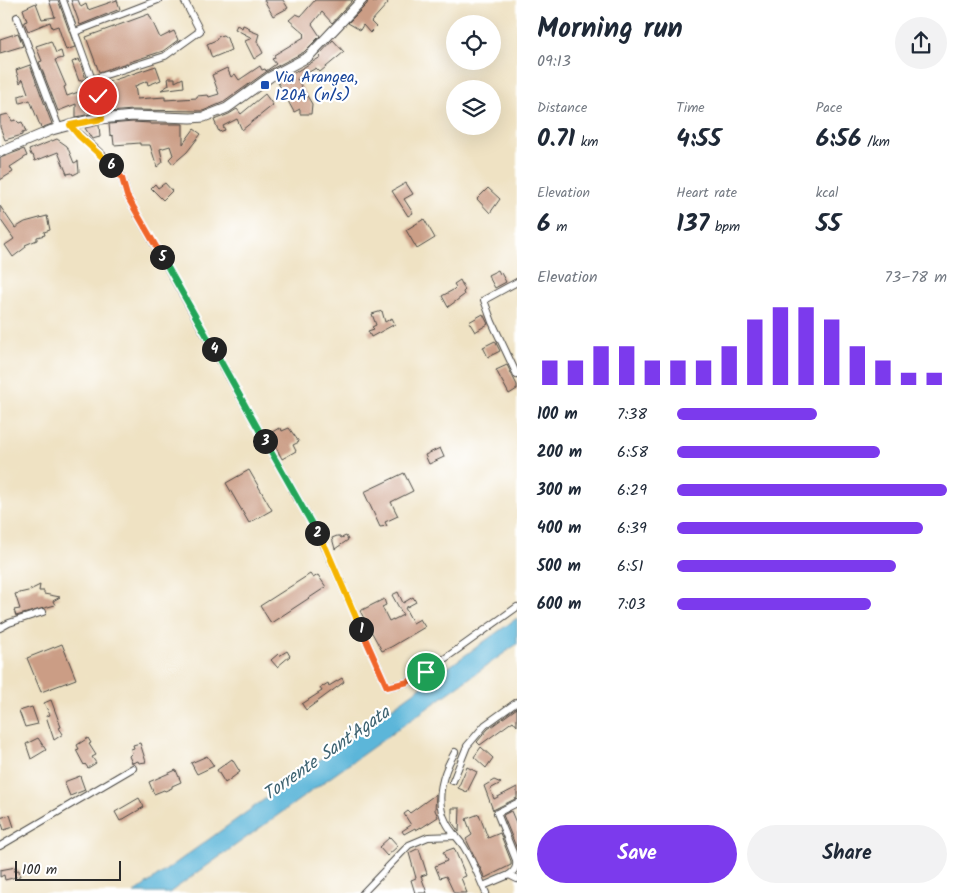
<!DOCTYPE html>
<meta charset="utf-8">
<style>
body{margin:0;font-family:Kalam,sans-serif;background:#f2f2f3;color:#1f2937;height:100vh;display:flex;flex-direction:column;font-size:19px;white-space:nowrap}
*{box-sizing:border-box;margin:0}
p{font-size:16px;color:#747a83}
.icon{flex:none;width:28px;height:28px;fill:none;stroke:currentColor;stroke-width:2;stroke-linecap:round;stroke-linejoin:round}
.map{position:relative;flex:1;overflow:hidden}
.panel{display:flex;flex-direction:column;background:#fff;width:450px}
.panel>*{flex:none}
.buttons{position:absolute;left:446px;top:15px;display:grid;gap:10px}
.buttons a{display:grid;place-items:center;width:55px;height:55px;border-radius:50%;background:#fff;box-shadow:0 5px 20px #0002;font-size:25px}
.scale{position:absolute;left:15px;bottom:12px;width:106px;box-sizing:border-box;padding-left:5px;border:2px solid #2b2b2b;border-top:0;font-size:14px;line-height:18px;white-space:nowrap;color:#2b2b2b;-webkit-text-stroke:4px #fff;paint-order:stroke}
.pin{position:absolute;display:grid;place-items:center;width:42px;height:42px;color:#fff;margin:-21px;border:2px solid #fff;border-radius:50%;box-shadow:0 1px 5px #0007}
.km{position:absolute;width:25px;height:25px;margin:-12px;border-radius:50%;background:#222;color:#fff;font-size:14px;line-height:25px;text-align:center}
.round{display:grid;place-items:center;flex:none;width:52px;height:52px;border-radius:26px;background:#f2f2f3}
.head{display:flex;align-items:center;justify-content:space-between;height:85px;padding:0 20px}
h1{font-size:28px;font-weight:600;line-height:38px}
.figures{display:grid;grid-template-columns:repeat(3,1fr);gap:8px;height:85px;padding:5px 20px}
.figures div{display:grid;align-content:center}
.figures b{font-size:25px;font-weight:600}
.figures small{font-size:14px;font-weight:400}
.figures p{font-size:14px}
.chart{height:140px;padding:10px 20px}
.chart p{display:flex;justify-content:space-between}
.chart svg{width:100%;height:90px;margin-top:5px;stroke:#7c3aed;stroke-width:6}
.primary-button{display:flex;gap:10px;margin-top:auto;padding:10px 20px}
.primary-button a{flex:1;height:58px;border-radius:30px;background:#7c3aed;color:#fff;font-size:20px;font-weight:600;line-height:58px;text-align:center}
.primary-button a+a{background:#f2f2f3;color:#1f2937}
ul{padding:0 20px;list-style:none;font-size:16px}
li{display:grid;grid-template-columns:80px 60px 1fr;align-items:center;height:38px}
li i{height:12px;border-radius:6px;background:#7c3aed}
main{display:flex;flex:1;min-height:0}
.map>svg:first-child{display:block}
.water{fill:#5bb6d9;stroke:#437082}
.building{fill:#cb9d85}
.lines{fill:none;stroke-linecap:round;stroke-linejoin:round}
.street-casing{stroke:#484642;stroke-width:8}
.secondary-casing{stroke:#484642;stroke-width:11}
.street{stroke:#fff;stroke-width:6}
.secondary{stroke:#fff;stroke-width:9}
.split-1-casing{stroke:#fff;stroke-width:10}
.split-2-casing{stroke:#fff;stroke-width:10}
.split-3-casing{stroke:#fff;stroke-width:10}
.split-4-casing{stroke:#fff;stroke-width:10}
.split-5-casing{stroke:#fff;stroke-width:10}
.split-6-casing{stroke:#fff;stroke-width:10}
.split-7-casing{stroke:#fff;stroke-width:10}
.split-1{stroke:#f0652b;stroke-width:6}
.split-2{stroke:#f5b400;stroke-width:6}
.split-3{stroke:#22a559;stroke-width:6}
.split-4{stroke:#22a559;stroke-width:6}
.split-5{stroke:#22a559;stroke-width:6}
.split-6{stroke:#f0652b;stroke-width:6}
.split-7{stroke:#f5b400;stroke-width:6}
.transit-dot{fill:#1a4fb4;stroke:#fff;stroke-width:2}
.labels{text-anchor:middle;stroke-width:4.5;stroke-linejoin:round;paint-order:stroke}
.transit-label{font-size:16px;fill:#164399;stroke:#fff;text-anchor:start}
.water-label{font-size:18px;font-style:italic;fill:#3e6371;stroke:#fff}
</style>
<main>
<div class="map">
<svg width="517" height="893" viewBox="0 0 517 893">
<rect width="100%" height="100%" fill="#fff"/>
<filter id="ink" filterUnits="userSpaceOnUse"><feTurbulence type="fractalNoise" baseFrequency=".02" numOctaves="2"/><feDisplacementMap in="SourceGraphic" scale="10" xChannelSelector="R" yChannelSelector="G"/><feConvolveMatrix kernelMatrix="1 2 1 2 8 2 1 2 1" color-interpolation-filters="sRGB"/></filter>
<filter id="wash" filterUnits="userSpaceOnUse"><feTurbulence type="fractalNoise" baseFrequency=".0096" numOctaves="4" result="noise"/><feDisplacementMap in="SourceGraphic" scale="20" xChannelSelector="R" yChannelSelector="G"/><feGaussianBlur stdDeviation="1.12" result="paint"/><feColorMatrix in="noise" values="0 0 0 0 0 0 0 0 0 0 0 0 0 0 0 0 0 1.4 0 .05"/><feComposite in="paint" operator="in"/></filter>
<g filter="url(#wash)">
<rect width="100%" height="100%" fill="#efe2c3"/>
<path class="water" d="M517,618V644L169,893H134Z"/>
<g id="blocks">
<g class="building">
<path d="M49,0H58L75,47L66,50L58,26L52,28L50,22L28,31L24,22L27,21L23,9L36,3L42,19L55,17Z"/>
<path d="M71,0H78L81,7L86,4L88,10L117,0L120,9L80,25Z"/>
<path d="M264,0H283L288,8L273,16Z"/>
<path d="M315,0H353L332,23L322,12L312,24L320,36L304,52L266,72L224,102L203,111L133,110L108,112L107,93L103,94L99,85L156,66L161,80L148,85L147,81L135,86L137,99L165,97V100L197,98V96L208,95L209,97L219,94L212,75L227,68L231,77L235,74L239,80L260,66L262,70L265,69L266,71L276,64L272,59L275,58L274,55L304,37L303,36L305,34L289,20L296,14L301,16Z"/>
<path d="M368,0H372L375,3L377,0H386L388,3L371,22L376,27L370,33L363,25L360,30L348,23L367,4Z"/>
<path d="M149,14L160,38L174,31L178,40L163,51L99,72L86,37Z"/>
<path d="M237,25L242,28L243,25L250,28L249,30L259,34L257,41L263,53L254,59L245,41L252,38L235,29Z"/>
<path d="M18,33L23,46L0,53V39Z"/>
<path d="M223,35L227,38L231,50L212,58L207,44L216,40L219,36Z"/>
<path d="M333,40L344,52L320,72L316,68L297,79L312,104L311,114H300V109L294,112L277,81L293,72L294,73L321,57L319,55Z"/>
<path d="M51,41L56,53L61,51L63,58L55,60L66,86L64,87L67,96L90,88L93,97L95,113L76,117V104L58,111L39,62L42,61L36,46Z"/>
<path d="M79,59L86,79L79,81L72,62Z"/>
<path d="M30,65L52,124L41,128L30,100L20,103L19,99V96L28,93L23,79L20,83L16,70Z"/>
<path d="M168,78H175V82L183,78L184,87L161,90L169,85Z"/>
<path d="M265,94L273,105L242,130L237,119L223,126L225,130L219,132L214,120L229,114L237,109L241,114Z"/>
<path d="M8,114L12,121L16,120L19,123L22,122L26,132L22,133V135L5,140L0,127V116Z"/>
<path d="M133,122L150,123V124H183V144L194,129L201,134L187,152L173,164L169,159L173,155L170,146L160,149L163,162L157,167L150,145H140V143L114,145L113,136L110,135L109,124Z"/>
<path d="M99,125L100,137L92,139L85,128Z"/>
<path d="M57,139L67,146L74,163L78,161L79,172L73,175L72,173L67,174L58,152L35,161L33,155H31L29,150Z"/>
<path d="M24,149L27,156L10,167L13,172L0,180V158Z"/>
<path d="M165,183L172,191L163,200L151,188L155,184L158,188Z"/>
<path d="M406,183L413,194L404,199L413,213L408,216L392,191Z"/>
<path d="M488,188L500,199L490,213L477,199Z"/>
<path d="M0,206L15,228L25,222L47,216L50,230L44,232L45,235L37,237V240L25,245L26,247L13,257L5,245L14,239L0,219Z"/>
<path d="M424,219L435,238L417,249L406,230Z"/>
<path d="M498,270L500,274L501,273L506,282L495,288L488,275Z"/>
<path d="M460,280L465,290L463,292L464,295L448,307L442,296L453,290L456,287L454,284Z"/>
<path d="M382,311L385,322L392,318L395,324L371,337L368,331L374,329L372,327L376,325L372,314Z"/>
<path d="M483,314L488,324L475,332L469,322Z"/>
<path d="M495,341L500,351L488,357L483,347Z"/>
<path d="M507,365L517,385V389L509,394L496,370Z"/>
<path d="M279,428V430L281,428L282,431L289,428L299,442L293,445L296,451L282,459L269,434Z"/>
<path d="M440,448L444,457L429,464L425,455Z"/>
<path d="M249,470L272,510L249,523L226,483Z"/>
<path d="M404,473L413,491L391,502L398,516L385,522L387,526L380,527L364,492Z"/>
<path d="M337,536H340L341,538L346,536L348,540L335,549L332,538Z"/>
<path d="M310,574L313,578L318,575L326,587L271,623L260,606Z"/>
<path d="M40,585L39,591H44V594L60,597L53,601L55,605L16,616L14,610L20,609L15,594L28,591Z"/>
<path d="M398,592L403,603L413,597L416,602L405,608L413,623L420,619L425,627L391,647L382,651L360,611L384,599L386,605L382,607L389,621L393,619V620L403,615L392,595Z"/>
<path d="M62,644L76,679L41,692L27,658Z"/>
<path d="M287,651L290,656L277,667L271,660L278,654L279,656Z"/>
<path d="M342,678L344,682L306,710L302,704L322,691L320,688L328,683L329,686Z"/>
<path d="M51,700L61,727L59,728L63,734L54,740L46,716L50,715L44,703Z"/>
<path d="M32,707L38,724L25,727L19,711Z"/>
<path d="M517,708V726L513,721L480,745L477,742L488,729Z"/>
<path d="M38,738L46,750L31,759L26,744Z"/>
<path d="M88,738L91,743L89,744L96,755L92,757L96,763L88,768L85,764L84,765L76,750L79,749L77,745Z"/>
<path d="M140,743L146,762L139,763L138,761L132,763L129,756L132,753L131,749L134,748L133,745Z"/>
<path d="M481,747L493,758L486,768L474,757Z"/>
<path d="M207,756L214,766L197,774L191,763Z"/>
<path d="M232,759L240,772L225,783L217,770Z"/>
<path d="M467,767L477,772L467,792L458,788Z"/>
<path d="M176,770L181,782L172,786V788L165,791L164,790L154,794L149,782Z"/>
<path d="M80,776L85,790L70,796L64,782Z"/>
<path d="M494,780L501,783L490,789L494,799L517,787V798L493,810L484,786Z"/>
<path d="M436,794L435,810L438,817L421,828V827L416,830L415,828L404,834L402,831L411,825L404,814L408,811L410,813Z"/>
<path d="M139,798L144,807L120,821L115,812Z"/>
<path d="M452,808H460L459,832L452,822Z"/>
<path d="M511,811L517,825V849L503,815Z"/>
<path d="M479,814L488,838L500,833L511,861V865L485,878L466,839L472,835L466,819Z"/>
<path d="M10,815L14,827L4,830L0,818Z"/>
<path d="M390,837L398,846L387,856L379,847Z"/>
<path d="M454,848L466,876L461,878L467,893H454L446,876L440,878L435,866L447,861L443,852Z"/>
<path d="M417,849H419L427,874L421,876L427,893H415L411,880L416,878L409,853Z"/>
<path d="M16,867V870L14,871L19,870L20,876L5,880L4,875L0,877V870Z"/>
</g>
</g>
</g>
<g filter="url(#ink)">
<use href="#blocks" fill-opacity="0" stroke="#484642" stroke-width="1"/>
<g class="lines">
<defs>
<g id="street">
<path d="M63,0L98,96L101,119"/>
<path d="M17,17L59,128"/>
<path d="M75,32L158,0"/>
<path d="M93,79L165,56L200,31L184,0"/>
<path d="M70,125C84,141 111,159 121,176C124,182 125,190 127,196L326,549L387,687L408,682L426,672L517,607"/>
<path d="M517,282L484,300L492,322L517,375"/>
<path d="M0,628L9,623L43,612"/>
<path d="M455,752C443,772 434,800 446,822C450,831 459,839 464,847C473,861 479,878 486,893"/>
<path d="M453,781L467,746L485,725L517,702"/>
<path d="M0,846L133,768"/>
<path d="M509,875C515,871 517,867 516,860L497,813L517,803"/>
<path d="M483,886L509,875L517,879"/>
<path d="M363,893L409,845L428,837L456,836"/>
</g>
<path id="secondary" d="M0,152L52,130L89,120L133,116L191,118L204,117L227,108L270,77L308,57L362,0"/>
</defs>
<use href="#street" class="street-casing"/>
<use href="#secondary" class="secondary-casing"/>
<use href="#street" class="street"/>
<use href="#secondary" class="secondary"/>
</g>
</g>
<g class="lines" filter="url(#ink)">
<defs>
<path id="split-1" d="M361,629L387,687L408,682L426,672"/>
<path id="split-2" d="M317,533L326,548L361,629"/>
<path id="split-3" d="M265,441L317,533"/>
<path id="split-4" d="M214,349L265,441"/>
<path id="split-5" d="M162,257L214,349"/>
<path id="split-6" d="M111,165L122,178L127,196L162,257"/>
<path id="split-7" d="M98,96L102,119L70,125L79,136L111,165"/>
</defs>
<use href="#split-1" class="split-1-casing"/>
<use href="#split-2" class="split-2-casing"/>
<use href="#split-3" class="split-3-casing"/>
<use href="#split-4" class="split-4-casing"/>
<use href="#split-5" class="split-5-casing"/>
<use href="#split-6" class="split-6-casing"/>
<use href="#split-7" class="split-7-casing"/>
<use href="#split-1" class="split-1"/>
<use href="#split-2" class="split-2"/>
<use href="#split-3" class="split-3"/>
<use href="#split-4" class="split-4"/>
<use href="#split-5" class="split-5"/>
<use href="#split-6" class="split-6"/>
<use href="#split-7" class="split-7"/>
</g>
<rect class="transit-dot" x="260" y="80" width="10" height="10" rx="2.5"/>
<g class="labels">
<g class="transit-label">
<text x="275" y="82">Via Arangea,<tspan x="275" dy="18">120A (n/s)</tspan></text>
</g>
<g class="water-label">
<text transform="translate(326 753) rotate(-35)" y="6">Torrente Sant'Agata</text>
</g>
</g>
</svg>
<div class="buttons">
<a><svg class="icon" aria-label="locate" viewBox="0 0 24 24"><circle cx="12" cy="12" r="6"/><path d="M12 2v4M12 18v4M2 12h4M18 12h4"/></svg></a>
<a><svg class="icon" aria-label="layers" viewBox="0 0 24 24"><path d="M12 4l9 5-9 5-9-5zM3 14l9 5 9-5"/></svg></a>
</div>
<div class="scale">100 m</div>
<div class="pin" style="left:426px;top:672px;background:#1e9e55"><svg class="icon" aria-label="arrive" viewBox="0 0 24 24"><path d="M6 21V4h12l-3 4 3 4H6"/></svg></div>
<div class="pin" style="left:98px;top:96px;background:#d93025"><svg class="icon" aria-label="check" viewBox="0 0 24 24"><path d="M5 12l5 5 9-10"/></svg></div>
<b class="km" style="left:361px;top:629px">1</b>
<b class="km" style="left:317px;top:533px">2</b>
<b class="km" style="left:265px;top:441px">3</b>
<b class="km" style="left:214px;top:349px">4</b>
<b class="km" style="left:162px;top:257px">5</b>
<b class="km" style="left:111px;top:165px">6</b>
</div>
<section class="panel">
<div class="head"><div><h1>Morning run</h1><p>09:13</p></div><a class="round"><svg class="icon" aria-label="share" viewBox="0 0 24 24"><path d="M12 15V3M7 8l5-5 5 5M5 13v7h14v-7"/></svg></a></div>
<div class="figures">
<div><p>Distance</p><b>0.71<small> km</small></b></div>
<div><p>Time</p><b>4:55</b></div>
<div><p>Pace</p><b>6:56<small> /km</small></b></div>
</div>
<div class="figures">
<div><p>Elevation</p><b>6<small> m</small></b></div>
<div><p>Heart rate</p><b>137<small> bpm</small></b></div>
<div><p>kcal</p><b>55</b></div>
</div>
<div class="chart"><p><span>Elevation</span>73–78 m</p>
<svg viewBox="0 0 160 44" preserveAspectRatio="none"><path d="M5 44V32M15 44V32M25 44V25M35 44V25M45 44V32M55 44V32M65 44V32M75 44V25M85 44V12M95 44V6M105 44V6M115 44V12M125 44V25M135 44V32M145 44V38M155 44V38"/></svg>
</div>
<ul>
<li><b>100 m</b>7:38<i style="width:52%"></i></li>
<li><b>200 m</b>6:58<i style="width:75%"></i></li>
<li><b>300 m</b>6:29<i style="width:100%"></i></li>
<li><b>400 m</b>6:39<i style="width:91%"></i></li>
<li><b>500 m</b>6:51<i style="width:81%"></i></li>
<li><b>600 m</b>7:03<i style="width:72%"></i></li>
</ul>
<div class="primary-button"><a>Save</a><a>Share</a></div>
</section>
</main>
